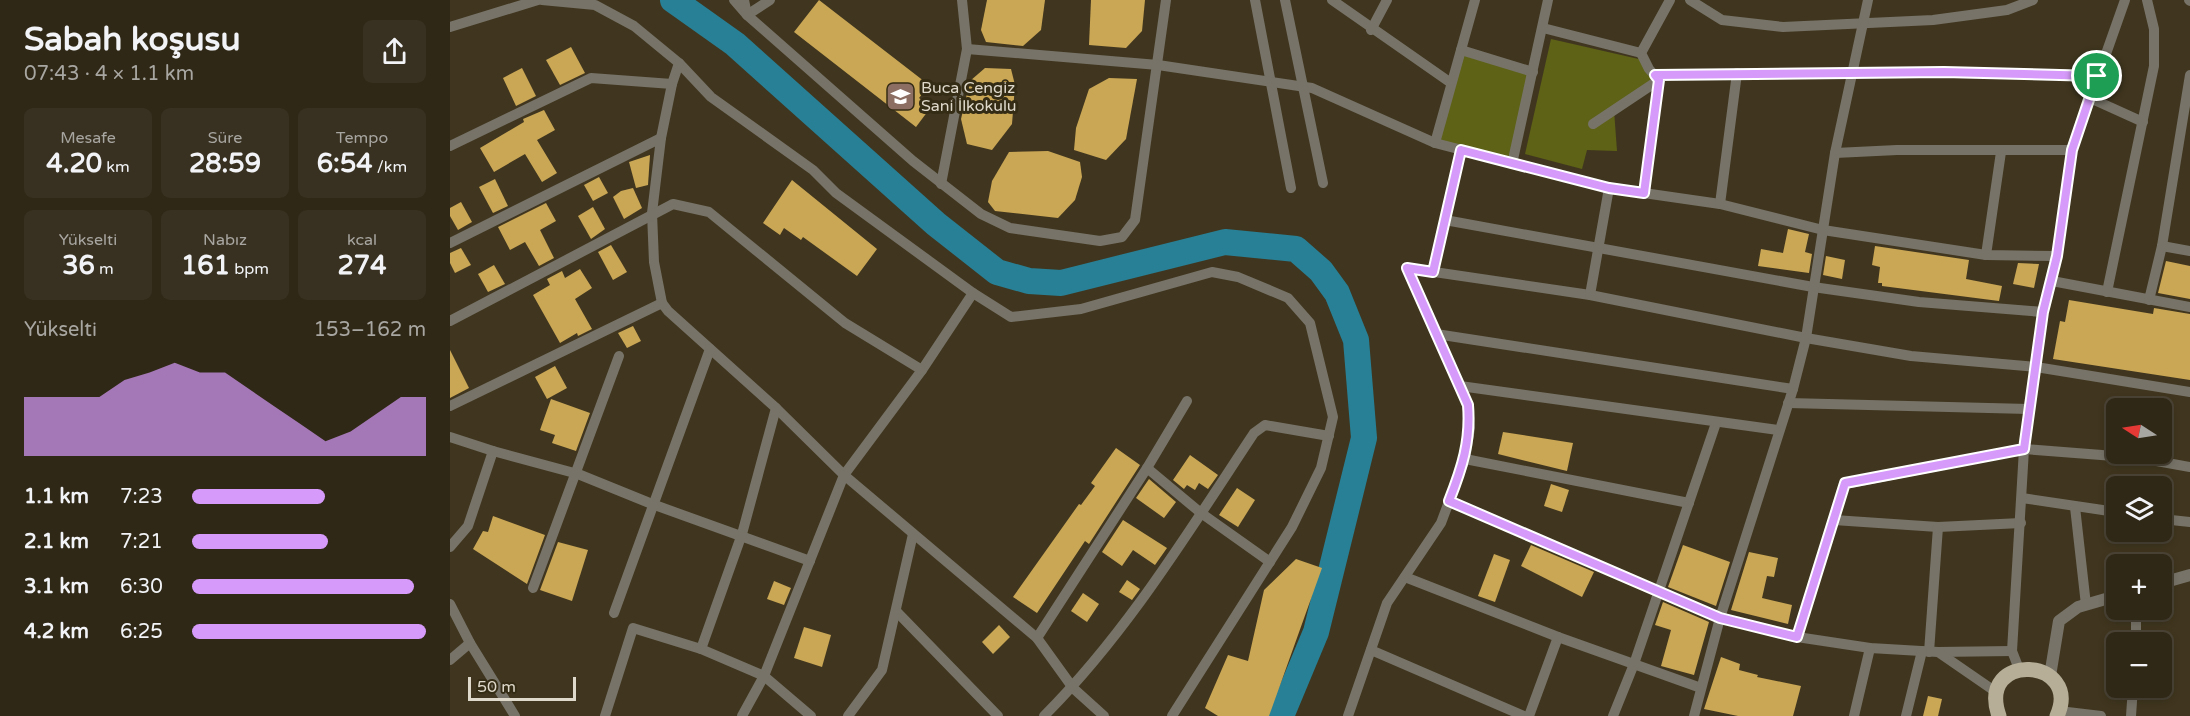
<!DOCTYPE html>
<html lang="tr">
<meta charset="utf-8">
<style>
body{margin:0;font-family:"Varela Round",sans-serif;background:#383020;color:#f1f3f6;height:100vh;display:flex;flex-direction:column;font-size:22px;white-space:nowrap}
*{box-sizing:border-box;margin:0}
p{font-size:20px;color:#a8a6a1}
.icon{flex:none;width:33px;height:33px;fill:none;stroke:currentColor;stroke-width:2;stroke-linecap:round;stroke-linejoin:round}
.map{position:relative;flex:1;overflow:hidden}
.panel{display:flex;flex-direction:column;background:#302817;width:450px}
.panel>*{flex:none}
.needle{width:39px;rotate:282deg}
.fabs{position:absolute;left:1656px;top:398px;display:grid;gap:12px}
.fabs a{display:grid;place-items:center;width:66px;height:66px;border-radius:9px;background:#302817;box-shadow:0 3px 9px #0003,0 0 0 2px #4b4436;font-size:30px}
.scale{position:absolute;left:18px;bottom:15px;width:108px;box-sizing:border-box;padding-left:6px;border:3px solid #dfd9cb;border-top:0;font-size:16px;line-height:21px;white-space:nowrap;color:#dfd9cb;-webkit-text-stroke:4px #352c15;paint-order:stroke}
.pin{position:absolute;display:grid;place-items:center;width:51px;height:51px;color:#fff;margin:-26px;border:3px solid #fff;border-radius:50%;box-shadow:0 2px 6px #0007}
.round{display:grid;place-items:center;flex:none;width:63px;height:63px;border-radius:9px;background:#383020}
.headline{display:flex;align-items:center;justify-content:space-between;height:102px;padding:0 24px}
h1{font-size:33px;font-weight:700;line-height:45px}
.stats{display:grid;grid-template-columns:repeat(3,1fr);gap:9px;height:102px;padding:6px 24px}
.stats div{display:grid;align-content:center;border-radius:9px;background:#383020;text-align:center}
.stats b{font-size:26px;font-weight:700}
.stats small{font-size:16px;font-weight:400}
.stats p{font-size:16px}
.chart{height:168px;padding:12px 24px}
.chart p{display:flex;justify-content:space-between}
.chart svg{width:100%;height:108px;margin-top:6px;fill:#d69bfa;opacity:.7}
ul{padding:0 24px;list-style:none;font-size:20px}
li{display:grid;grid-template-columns:96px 72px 1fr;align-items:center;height:45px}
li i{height:15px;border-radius:8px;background:#d69bfa}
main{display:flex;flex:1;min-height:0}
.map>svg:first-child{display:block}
.green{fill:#5d6216}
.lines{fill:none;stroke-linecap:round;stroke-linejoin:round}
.river{stroke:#288096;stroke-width:26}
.building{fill:#caa755}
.minor{stroke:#777368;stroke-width:10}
.tertiary{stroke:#777368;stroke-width:12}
.primary{stroke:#b6ae97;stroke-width:15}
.route-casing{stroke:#fff;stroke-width:12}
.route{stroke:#d69bfa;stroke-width:8}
.labels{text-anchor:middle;stroke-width:6;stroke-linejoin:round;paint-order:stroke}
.poi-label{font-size:16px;fill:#dfd9cb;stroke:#352c15;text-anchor:start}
</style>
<main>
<section class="panel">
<div class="headline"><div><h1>Sabah koşusu</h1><p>07:43 · 4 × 1.1 km</p></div><a class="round"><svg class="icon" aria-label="share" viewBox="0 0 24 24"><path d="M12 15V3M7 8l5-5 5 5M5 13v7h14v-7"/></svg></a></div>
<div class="stats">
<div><p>Mesafe</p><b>4.20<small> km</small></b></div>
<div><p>Süre</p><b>28:59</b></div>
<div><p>Tempo</p><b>6:54<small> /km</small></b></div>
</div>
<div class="stats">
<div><p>Yükselti</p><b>36<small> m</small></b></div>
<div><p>Nabız</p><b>161<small> bpm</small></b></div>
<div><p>kcal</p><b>274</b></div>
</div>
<div class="chart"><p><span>Yükselti</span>153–162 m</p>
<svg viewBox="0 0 160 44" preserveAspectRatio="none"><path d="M0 44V20L10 20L20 20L30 20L40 13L50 10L60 6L70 10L80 10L90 17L100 24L110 31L120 38L130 34L140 27L150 20L160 20V44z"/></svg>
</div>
<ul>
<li><b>1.1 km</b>7:23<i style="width:57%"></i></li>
<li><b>2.1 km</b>7:21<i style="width:58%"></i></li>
<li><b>3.1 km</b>6:30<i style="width:95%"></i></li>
<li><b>4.2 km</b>6:25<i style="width:100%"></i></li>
</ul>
</section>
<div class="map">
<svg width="1740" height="716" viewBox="0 0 1740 716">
<rect width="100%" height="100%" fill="#40361f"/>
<g class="green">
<path d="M1101,39L1193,60L1209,80L1164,110L1167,151L1137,150L1132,169L1075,154Z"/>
<path d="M1011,50L1083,72L1062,164L985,143Z"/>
</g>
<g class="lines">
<path class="river" d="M223,0L285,44L486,224L547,272L579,281L611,283L775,242L846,249L871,271L887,293L906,340L914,438L866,632L831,716"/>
</g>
<g class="building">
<path d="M369,0L479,85L469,98L481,107L466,127L344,32Z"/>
<path d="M537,0H595L591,30L573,46L536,42L531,30Z"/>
<path d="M641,0H695L692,31L676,48L639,45Z"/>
<path d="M121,47L135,73L110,85L96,60Z"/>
<path d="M72,68L86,96L66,106L53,78Z"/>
<path d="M535,68L561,69L565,85L562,124L542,150L517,144L511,119L520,81Z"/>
<path d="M659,78L687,79L676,139L656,160L624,150L626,128L639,89Z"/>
<path d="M94,110L105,130L87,140L107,173L92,182L75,154L44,172L30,148L74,122L73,119Z"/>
<path d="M598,151L630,162L632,177L625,200L608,218L545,211L538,202L542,181L559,152Z"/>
<path d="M200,155L198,185L186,188L179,162Z"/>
<path d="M149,177L158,193L143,201L134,185Z"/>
<path d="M45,179L58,206L43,213L29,187Z"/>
<path d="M342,180L427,249L407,276L353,237L351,240L334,228L330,235L313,223Z"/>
<path d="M183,188L192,208L174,219L163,197L171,191Z"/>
<path d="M11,202L22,222L8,230L0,216V208Z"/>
<path d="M96,203L106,221L90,230L104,258L89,266L75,242L60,250L48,227Z"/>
<path d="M143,207L155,229L141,239L128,216Z"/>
<path d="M1338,229L1359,234L1355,252L1362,254L1359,273L1308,266L1311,249L1333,253Z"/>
<path d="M161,245L177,272L163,280L148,252Z"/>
<path d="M1425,246L1519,260L1516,279L1552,286L1549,301L1432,286V283H1428L1430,267L1422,265Z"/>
<path d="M11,248L21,265L5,273L0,263V253Z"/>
<path d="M1376,256L1395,260L1392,279L1373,275Z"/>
<path d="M1716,261L1740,266V299L1708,293Z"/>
<path d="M1568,263L1589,264L1584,288L1563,284Z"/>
<path d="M44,265L55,284L38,292L28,274Z"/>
<path d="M130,269L142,288L125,299L142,329L128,336L127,333L110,343L83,295L100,285L97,279L112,271L115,278Z"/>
<path d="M1619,300L1703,314L1704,308L1740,314V380L1603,359L1610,321L1615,322Z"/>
<path d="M183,326L191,341L177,348L168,333Z"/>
<path d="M0,350L19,388L0,398Z"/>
<path d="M105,366L117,388L97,399L85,377Z"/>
<path d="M101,399L140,413L126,451L102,443L105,435L90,430Z"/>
<path d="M1053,432L1123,443L1117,471L1048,454Z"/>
<path d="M666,448L690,465L639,544L635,541L587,613L563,597L629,504L631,505L645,486L641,483Z"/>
<path d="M740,455L768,475L758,489L749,483L745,490L737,485L734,489L723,480Z"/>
<path d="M699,479L726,502L714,518L686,498Z"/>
<path d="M1101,484L1119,490L1112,512L1094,506Z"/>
<path d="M787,488L805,500L788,527L769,515Z"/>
<path d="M43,516L95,535L77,584L23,549L33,531L38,532Z"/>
<path d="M673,520L717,548L705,565L683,550L672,566L652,552Z"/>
<path d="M108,542L138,550L122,601L90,590Z"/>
<path d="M1081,545L1144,572L1132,597L1071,566Z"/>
<path d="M1233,545L1280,562L1266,606L1218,587Z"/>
<path d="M1299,552L1328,558L1324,577L1317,576L1312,598L1342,605L1338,624L1281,610Z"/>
<path d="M1044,554L1060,560L1045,602L1028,596Z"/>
<path d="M846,559L872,568L819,716H768L755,708L778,655L798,661L814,590Z"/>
<path d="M677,580L690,589L682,600L669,592Z"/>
<path d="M324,581L341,588L334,605L317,599Z"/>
<path d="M633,593L649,604L637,622L621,611Z"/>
<path d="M1213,602L1259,622L1244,675L1211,666L1221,630L1205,625Z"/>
<path d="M549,625L560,637L543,654L532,642Z"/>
<path d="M354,627L381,635L372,667L344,658Z"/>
<path d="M1271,657L1290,664L1289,670L1308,675L1307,677L1351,686L1343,716H1288L1254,709Z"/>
<path d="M1478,696L1492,699L1488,716H1473Z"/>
</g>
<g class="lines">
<g class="minor">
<path d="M92,0L145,5L184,26L229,63L261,97L363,170L386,193L523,293L472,370L394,475L326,408"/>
<path d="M284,0L297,15L320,0"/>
<path d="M294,0L297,15L463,161L531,214L560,228L650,241L672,237L685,220L716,0"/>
<path d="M805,0L841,188"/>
<path d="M835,0L873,183"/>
<path d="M882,0L1001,83"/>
<path d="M1240,0L1272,20L1333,27L1483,20L1557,10L1583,0"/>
<path d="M1739,0L1740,1"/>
<path d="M0,27L88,0"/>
<path d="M1093,28L1191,53"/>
<path d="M921,30L937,0"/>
<path d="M517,49L708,65L862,88L985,143L1159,188L1270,204L1373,230L1536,255L1607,256"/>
<path d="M1011,50L1083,72"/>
<path d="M1205,75L1494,72L1647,76"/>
<path d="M1640,98L1693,122"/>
<path d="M1143,124L1209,80"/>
<path d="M985,143L1025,0"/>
<path d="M0,146L141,78L222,84"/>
<path d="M1385,153L1447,150H1622"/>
<path d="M1062,164L1098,0"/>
<path d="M491,184L517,49L512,0"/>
<path d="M1194,193L1209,80L1199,69L1191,53L1220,0"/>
<path d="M1270,204L1287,73"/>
<path d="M995,220L1363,287L1469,302L1593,312"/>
<path d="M0,243L211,138"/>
<path d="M1712,246L1740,251"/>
<path d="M1536,255L1551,152"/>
<path d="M957,268L1140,295L1356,338L1461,356L1586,367L1740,392"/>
<path d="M983,272L1011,150"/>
<path d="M1602,281L1740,307"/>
<path d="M1657,292L1704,66V29L1697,0"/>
<path d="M523,293L561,317L631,309L762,272L788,277L838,298L860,323L883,417L871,468L842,527L722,716"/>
<path d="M1140,295L1159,188"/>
<path d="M1699,300L1712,246L1740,75"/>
<path d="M212,303L204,262L202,213L211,138L222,84L229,63"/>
<path d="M0,321L223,204L259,212L395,323L472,370"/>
<path d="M986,334L1343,389"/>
<path d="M1010,386L1328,430"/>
<path d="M1338,403L1579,409"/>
<path d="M0,406L212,303L218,311L326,408L292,534L251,649"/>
<path d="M0,437L43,451"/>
<path d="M1015,459L1239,503"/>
<path d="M697,468L751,513L820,562"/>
<path d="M1572,498L1666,512"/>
<path d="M999,501L1270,618L1347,637L1420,648L1488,652L1562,651"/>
<path d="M1625,507L1636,605"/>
<path d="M1712,519L1740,522"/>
<path d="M1384,520L1488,527L1571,523"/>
<path d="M0,547L18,526L43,451L128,474L202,504L360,561"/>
<path d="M955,577L1108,637L1251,688"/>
<path d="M83,588L169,356"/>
<path d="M0,604L20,643L65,716"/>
<path d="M446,611L548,716"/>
<path d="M164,613L260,349"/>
<path d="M1347,637L1395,484L1574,449L1690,458L1740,467"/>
<path d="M587,638L697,468L737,401"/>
<path d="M1686,642V609"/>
<path d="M921,650L1074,716"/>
<path d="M1479,652L1488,527"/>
<path d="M1488,652L1546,692"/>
<path d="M0,660L20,643"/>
<path d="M1569,669L1562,651L1574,449L1593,312L1607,256L1622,150L1675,0"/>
<path d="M1609,711L1651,716"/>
<path d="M155,716L183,628L251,649L314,676L361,716"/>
<path d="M292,716L314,676L394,475L587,638L623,688L654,716"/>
<path d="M398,716L432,670L463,534"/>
<path d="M594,716C677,633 739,531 804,433L815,425L879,436"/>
<path d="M898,716L937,603L991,523L1015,459L1020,428L1018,405L957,268"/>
<path d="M1079,716L1108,637"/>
<path d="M1163,716L1184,664L1266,423"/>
<path d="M1244,716L1270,618L1343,389L1356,338L1385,153L1418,0"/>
<path d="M1404,716L1420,648"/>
<path d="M1456,716L1472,651"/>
<path d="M1681,716L1683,687"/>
</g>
<g class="tertiary">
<path d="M1712,583L1740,575"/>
<path d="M1600,676L1609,621L1628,607L1666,596"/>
</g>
<path class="primary" d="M1549,716C1526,650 1633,658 1607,716"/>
</g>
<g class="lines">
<defs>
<path id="route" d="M1494,72L1647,76L1622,150L1607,256L1593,312L1574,449L1395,483L1347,637L1270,618L999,501C1012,468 1021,441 1018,405L957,268L983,272L1011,150L1159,188L1194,193L1209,80L1205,75Z"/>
</defs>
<use href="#route" class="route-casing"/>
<use href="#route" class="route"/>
</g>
<defs>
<symbol id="school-square" viewBox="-11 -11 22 22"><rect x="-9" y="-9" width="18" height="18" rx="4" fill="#8d6e63" stroke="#352c15"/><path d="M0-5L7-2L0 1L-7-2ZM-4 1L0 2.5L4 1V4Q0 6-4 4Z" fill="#fff"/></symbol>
</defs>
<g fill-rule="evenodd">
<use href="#school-square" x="434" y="80" width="33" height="33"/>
</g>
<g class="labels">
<g class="poi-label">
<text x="471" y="93">Buca Cengiz<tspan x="471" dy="18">Sani İlkokulu</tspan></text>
</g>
</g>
</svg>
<div class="fabs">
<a><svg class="needle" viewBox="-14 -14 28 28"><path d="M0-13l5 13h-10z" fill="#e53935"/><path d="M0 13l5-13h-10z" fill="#a8a6a1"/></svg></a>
<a><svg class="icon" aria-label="layers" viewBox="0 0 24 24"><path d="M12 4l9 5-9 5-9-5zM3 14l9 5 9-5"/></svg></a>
<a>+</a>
<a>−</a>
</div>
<div class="scale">50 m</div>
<div class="pin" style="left:1647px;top:76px;background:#1e9e55"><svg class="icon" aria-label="arrive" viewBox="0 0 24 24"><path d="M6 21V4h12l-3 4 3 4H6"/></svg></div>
</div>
</main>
